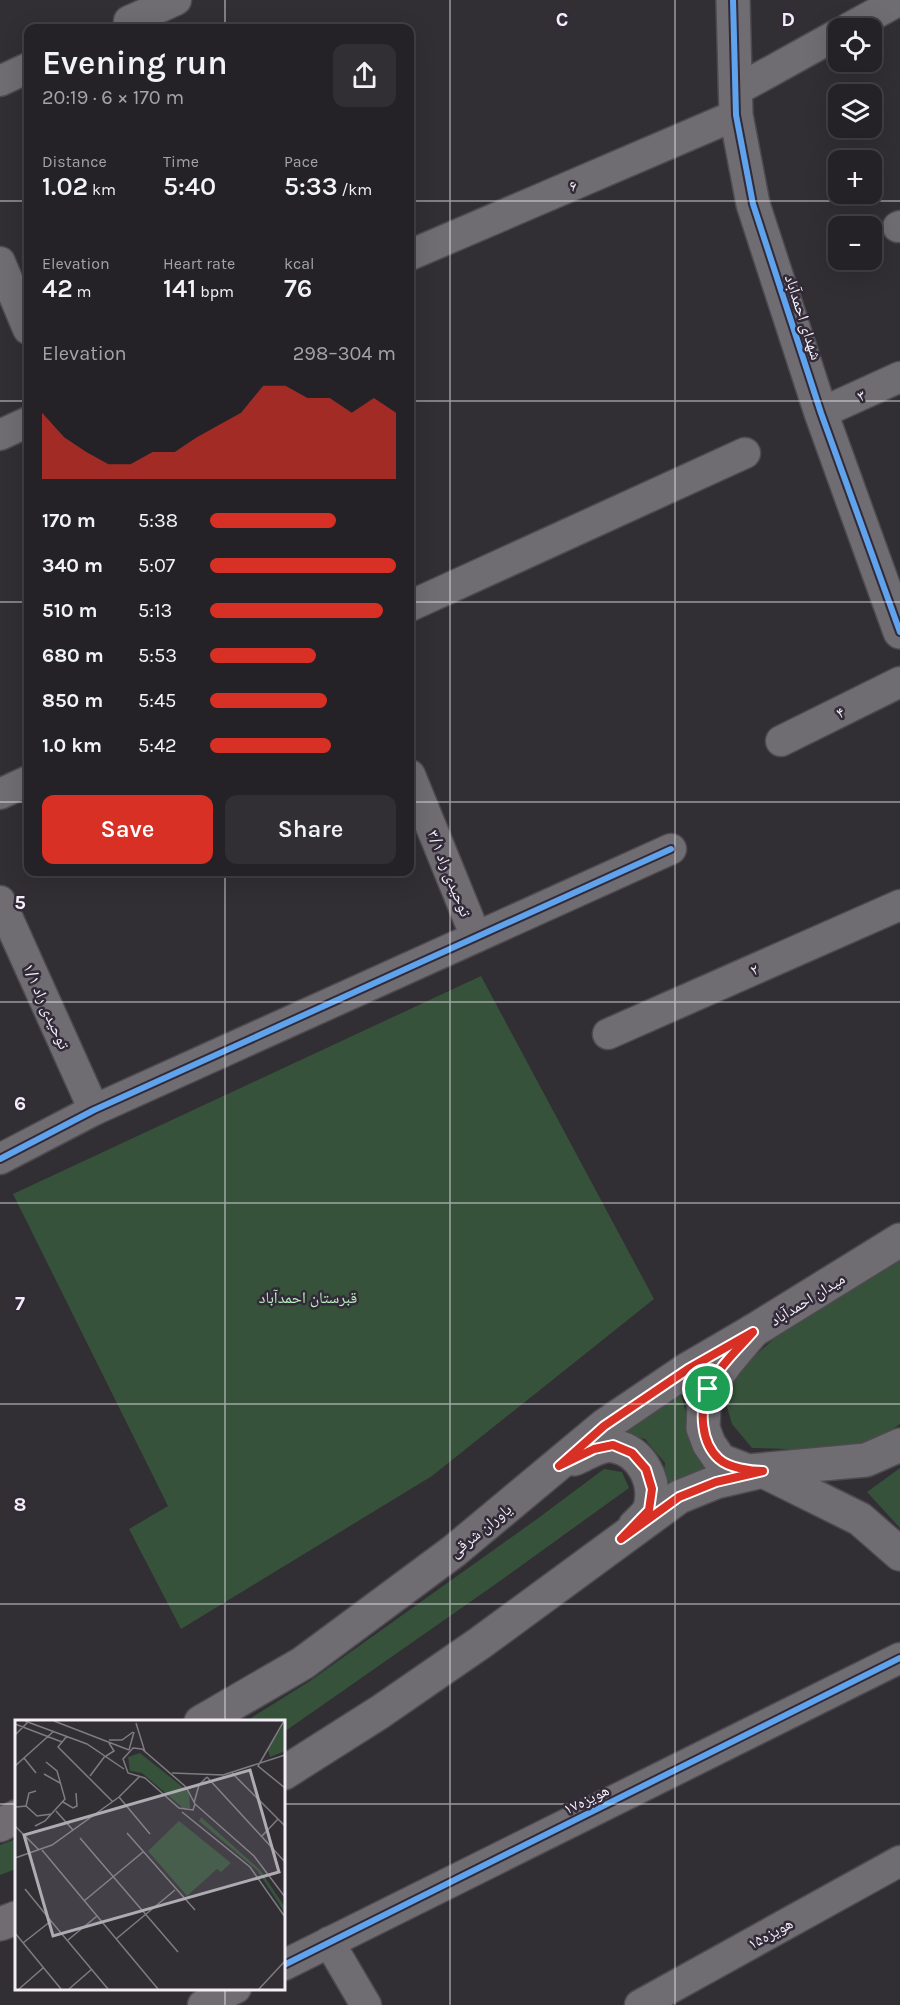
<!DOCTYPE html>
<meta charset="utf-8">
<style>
body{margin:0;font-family:Karla,"Noto Naskh Arabic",sans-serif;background:#312f33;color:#f1f3f6;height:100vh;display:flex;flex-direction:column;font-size:22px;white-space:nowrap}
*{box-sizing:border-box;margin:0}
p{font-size:20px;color:#a3a4a7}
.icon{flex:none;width:33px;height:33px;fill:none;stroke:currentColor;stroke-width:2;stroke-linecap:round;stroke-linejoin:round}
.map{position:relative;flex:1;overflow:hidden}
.sheet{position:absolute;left:24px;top:24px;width:390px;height:852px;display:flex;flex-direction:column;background:#252227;border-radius:12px;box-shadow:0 6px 24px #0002,0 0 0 2px #423f44}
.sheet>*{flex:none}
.fabs{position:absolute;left:828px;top:18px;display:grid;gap:12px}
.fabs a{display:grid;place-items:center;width:54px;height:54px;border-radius:12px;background:#252227;box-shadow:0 6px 24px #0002,0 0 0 2px #423f44;font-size:30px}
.pin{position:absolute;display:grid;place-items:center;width:51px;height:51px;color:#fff;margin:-26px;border:3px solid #fff;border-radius:50%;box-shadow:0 2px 6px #0007}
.round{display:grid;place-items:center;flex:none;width:63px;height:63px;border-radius:12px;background:#312f33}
.headline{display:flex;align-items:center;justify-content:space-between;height:102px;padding:0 18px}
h1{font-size:33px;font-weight:600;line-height:45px}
.metrics{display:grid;grid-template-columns:repeat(3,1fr);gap:9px;height:102px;padding:6px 18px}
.metrics div{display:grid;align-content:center}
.metrics b{font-size:26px;font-weight:600}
.metrics small{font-size:16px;font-weight:400}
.metrics p{font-size:16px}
.chart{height:168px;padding:12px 18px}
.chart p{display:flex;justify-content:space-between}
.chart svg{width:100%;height:108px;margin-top:6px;fill:#d93025;opacity:.7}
.primary-button{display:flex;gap:12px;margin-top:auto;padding:12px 18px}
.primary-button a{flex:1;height:69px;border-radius:12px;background:#d93025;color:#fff;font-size:24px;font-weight:600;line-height:69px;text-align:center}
.primary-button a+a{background:#312f33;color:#f1f3f6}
ul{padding:0 18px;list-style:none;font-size:20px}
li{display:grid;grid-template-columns:96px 72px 1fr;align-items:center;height:45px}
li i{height:15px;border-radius:8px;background:#d93025}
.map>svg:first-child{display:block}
.green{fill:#37523a}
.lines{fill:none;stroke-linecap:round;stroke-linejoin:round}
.minor-casing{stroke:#4d4a50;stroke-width:33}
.tertiary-casing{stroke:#4d4a50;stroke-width:36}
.secondary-casing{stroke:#4d4a50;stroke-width:36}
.minor{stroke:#6f6c72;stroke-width:30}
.tertiary{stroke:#6f6c72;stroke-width:33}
.secondary{stroke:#6f6c72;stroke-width:33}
.cycleway-casing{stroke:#322a38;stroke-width:10}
.cycleway{stroke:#60a3ed;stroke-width:6}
.route-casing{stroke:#fff;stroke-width:12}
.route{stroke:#d93025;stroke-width:8}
.grid{fill:none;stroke:#f3eef7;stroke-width:1.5;stroke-opacity:0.55}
.labels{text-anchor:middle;stroke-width:5;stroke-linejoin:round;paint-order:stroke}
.street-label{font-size:16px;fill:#f3eef7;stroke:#322a38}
.park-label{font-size:16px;fill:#baf4bf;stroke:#322a38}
.inset-road{fill:none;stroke:#7f7b82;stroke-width:1.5}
.view{fill:#afabb3;fill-opacity:0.15;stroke:#afabb3;stroke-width:3}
.inset-edge{fill:none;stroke:#f3eef7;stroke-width:3}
.grid-label{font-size:20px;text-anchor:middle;font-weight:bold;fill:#f3eef7;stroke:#322a38;stroke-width:5;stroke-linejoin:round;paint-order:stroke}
</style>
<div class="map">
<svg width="900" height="2005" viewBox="0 0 900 2005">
<rect width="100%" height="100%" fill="#312e34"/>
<g class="green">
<path d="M481,976L654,1299L432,1476L181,1629L129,1529L168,1506L13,1194Z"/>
<path d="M900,1254V1424L860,1451L752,1448L732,1424L723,1393L742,1367L775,1338L868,1270Z"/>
<path d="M681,1394L697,1451L711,1470L662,1488L665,1463L645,1439L624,1433Z"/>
<path d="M900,1468V1528L867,1492Z"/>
<path d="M604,1469L622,1472L629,1488L493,1586L284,1732V1722L246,1721L310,1681L537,1519Z"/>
<path d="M16,1839V1869L0,1875V1845Z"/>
</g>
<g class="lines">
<defs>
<g id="minor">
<path d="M129,21L176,0"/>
<path d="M849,28L900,0"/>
<path d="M0,81L28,68"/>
<path d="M735,91L838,34"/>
<path d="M898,227L900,226"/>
<path d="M410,255L736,115"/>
<path d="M0,262L28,329"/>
<path d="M821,413L900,377"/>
<path d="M0,435L28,422"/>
<path d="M410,606L745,453"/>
<path d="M781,741L900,682"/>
<path d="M410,775L476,937"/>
<path d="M0,794L28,781"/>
<path d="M0,901L94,1110"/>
<path d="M608,1034L900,905"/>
<path d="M0,1159L94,1110L671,849"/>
<path d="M329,1942L366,2005"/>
<path d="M284,1965L900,1658"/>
<path d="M203,2005L236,1988"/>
<path d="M640,2005L900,1861"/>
</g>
<g id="tertiary">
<path d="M733,0L736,115L753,204L821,413L900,632"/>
<path d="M763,1471L860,1519L900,1554"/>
</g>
<g id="secondary">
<path d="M900,1240L753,1331L726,1363L708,1389L704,1406L703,1428L709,1444L720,1460L748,1471L866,1460L900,1445"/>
<path d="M574,1459C586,1454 602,1443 614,1446C642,1451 657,1482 650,1508C648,1514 640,1521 635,1526"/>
<path d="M201,1722L303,1663L454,1551L604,1426L688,1369L753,1331"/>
<path d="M284,1773L380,1712L480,1643L679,1497L716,1482L763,1471"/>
<path d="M0,1825L16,1817"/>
<path d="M0,1924L16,1918"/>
</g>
</defs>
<use href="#minor" class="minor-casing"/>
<use href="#tertiary" class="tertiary-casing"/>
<use href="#secondary" class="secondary-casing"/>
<use href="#minor" class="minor"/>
<use href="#tertiary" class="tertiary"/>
<use href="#secondary" class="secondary"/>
<defs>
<g id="cycleway">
<path d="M733,0L736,115L753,204L821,413L900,632"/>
<path d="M0,1159L94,1110L671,849"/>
<path d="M284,1965L900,1658"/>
</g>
</defs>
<use href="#cycleway" class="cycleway-casing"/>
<use href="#cycleway" class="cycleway"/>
</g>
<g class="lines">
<defs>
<path id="route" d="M753,1332C738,1349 717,1368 708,1390C699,1411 701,1443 719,1459C729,1468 751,1471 763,1471L716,1482L679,1497L621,1539L649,1510L652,1489L646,1469L632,1453L613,1445L594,1449L559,1466L604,1426L688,1369Z"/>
</defs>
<use href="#route" class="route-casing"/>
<use href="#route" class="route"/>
</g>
<path class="grid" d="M225,0V28M450,0V2005M675,0V2005M0,201H28M410,201H900M0,401H28M410,401H900M0,602H28M410,602H900M0,802H28M410,802H900M225,872V1722M0,1002H900M0,1203H900M0,1404H900M0,1604H900M0,1804H16M284,1804H900M225,1988V2005"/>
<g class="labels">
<g class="street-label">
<text transform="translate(573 185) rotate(-23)" y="6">۶</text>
<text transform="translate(804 317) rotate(72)" y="6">شهدای احمدآباد</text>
<text transform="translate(861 395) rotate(-24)" y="6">۳</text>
<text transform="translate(840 712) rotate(-26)" y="6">۴</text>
<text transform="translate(450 873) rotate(68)" y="6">۳/۱ توحیدی راد</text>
<text transform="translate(754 969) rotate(-24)" y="6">۲</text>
<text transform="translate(47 1006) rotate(66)" y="6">۱/۱ توحیدی راد</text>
<text transform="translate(807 1299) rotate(-32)" y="6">میدان احمدآباد</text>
<text transform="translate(480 1530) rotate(-39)" y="6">یاوران شرقی</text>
<text transform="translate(586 1799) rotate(-26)" y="6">هویزه۱۷</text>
<text transform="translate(770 1933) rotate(-29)" y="6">هویزه۱۵</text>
</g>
<g class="park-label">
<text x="308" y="1303">قبرستان احمدآباد</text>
</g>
</g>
<g transform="translate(15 1720)">
<rect width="270" height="270" fill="#312e34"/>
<path d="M269,4L270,31L255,37L253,29ZM125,33L174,72L175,88H168L127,53L115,51L113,37ZM186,97L245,150L270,187V193L242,150L184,101ZM164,101L216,143L206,152L202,149L172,176L133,131Z" fill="#37523a"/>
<path class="inset-road" d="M10,1L72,24L109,49M39,1L114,30M269,1L243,46L270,68M121,3L130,32M0,4L47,22M0,15L13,2M52,16L43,27L98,82M94,20H107L118,12M118,28L127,29L171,67L180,84L178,90L164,88L130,58L113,53L108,39ZM114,30L119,12M91,36L99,31L94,23M9,38L21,53M0,46L39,11M157,53L208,55L270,35M217,53L270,106M29,54L45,63M75,56L90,36M192,57L270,142M104,77L135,114M48,82L58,88L62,86L61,73M179,83L184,65L192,57M180,84L239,136L270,177M11,86L22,96L37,94M1,87L11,86L14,73L21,71M41,91L58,110M167,92L235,147L270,197M0,106L24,130M20,106L30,101L50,79L42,51L31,42M112,113L180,190M247,116L263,99M65,118L163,232M27,130L143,269M0,138L37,125L104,77L125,56M10,169L36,201M69,181L128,132M0,213L46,269M101,219L160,170M53,220L82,196M8,223L36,201L93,269M4,269L28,248M54,269L77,249M244,269L270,241"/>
<path class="view" d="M235,50L264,152L38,216L9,115Z"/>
<rect width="270" height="270" class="inset-edge"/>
</g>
<g class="grid-label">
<text x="562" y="26">C</text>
<text x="788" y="26">D</text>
<text x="20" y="909">5</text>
<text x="20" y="1110">6</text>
<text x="20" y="1310">7</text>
<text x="20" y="1511">8</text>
</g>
</svg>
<div class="fabs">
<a><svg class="icon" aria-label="locate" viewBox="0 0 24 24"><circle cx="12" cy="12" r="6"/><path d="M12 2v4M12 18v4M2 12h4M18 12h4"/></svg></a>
<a><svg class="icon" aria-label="layers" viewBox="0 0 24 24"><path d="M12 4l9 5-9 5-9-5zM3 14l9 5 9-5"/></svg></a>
<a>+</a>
<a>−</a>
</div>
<div class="pin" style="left:708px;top:1389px;background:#1e9e55"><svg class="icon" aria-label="arrive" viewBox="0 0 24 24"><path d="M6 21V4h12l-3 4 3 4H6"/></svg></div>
<section class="sheet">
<div class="headline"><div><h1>Evening run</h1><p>20:19 · 6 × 170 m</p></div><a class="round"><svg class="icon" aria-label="share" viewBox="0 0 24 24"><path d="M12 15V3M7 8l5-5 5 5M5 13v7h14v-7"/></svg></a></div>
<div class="metrics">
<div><p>Distance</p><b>1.02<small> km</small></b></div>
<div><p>Time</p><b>5:40</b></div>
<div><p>Pace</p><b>5:33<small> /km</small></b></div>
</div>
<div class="metrics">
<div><p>Elevation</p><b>42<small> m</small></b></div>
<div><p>Heart rate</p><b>141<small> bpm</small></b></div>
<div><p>kcal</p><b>76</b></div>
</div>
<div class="chart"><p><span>Elevation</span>298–304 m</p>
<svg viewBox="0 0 160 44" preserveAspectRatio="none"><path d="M0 44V17L10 27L20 33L30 38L40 38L50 33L60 33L70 27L80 22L90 17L100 6L110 6L120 11L130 11L140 17L150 11L160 17V44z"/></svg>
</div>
<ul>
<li><b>170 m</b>5:38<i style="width:68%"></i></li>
<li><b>340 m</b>5:07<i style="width:100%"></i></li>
<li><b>510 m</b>5:13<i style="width:93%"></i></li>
<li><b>680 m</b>5:53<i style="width:57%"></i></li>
<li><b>850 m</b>5:45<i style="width:63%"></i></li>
<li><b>1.0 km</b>5:42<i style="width:65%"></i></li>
</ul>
<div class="primary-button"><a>Save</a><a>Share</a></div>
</section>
</div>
